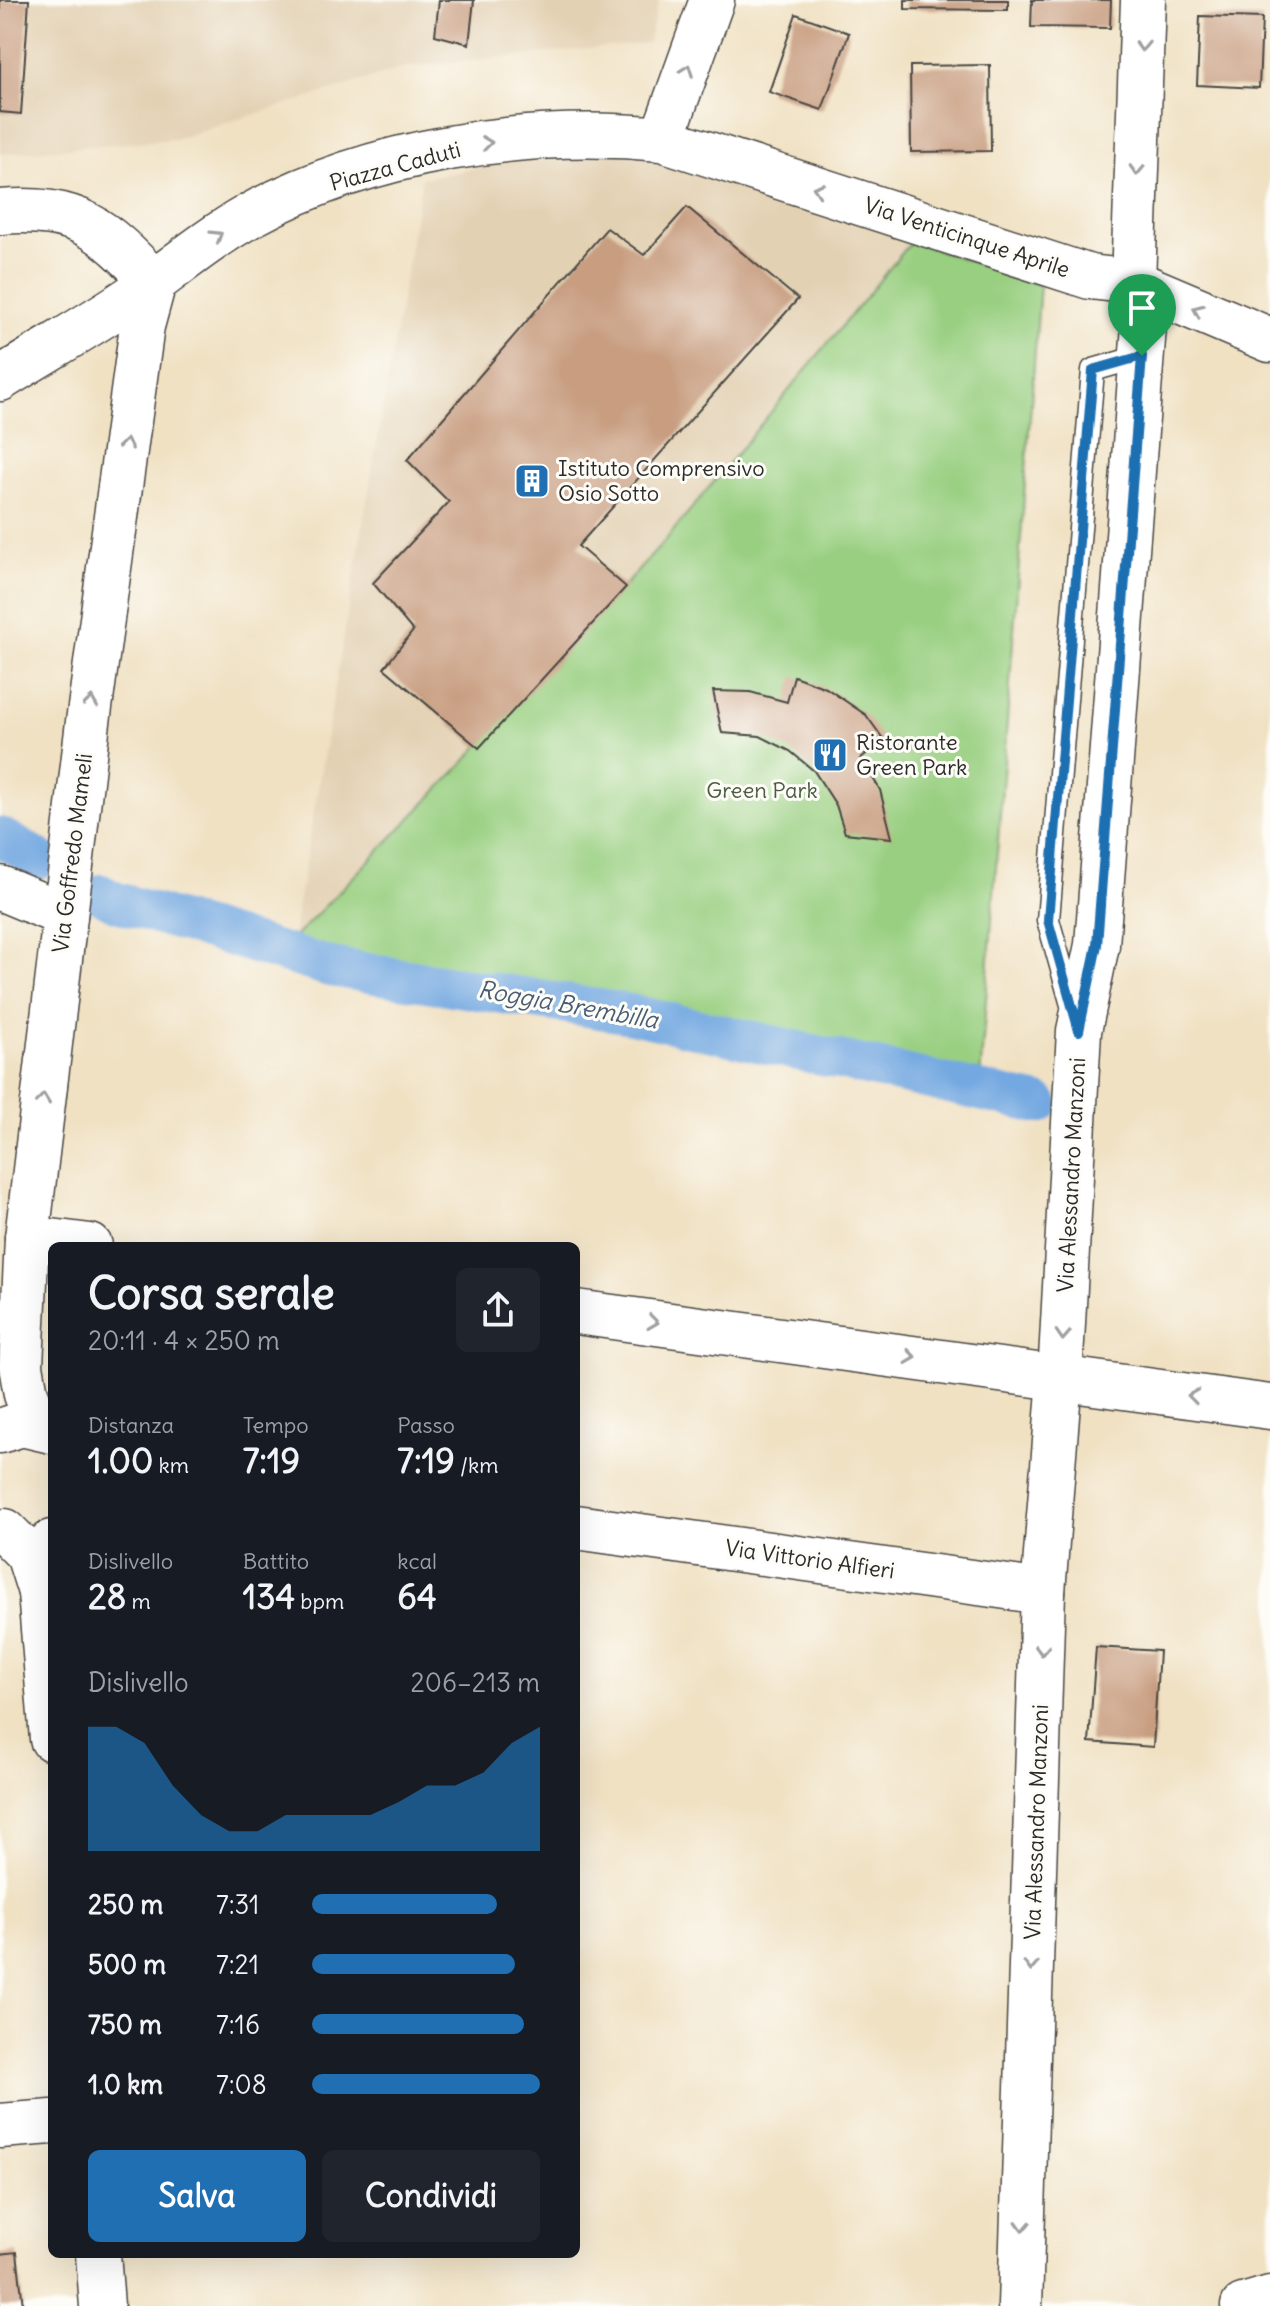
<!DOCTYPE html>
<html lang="it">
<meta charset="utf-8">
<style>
body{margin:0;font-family:Delius,sans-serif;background:#20242c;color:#f1f3f6;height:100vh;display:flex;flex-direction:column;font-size:30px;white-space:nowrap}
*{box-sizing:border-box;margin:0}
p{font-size:26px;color:#9ea1a6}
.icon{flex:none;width:44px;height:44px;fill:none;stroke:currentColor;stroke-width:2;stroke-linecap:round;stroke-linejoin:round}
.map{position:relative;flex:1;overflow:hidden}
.side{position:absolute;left:48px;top:1242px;width:532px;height:1016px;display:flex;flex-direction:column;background:#171b24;border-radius:12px;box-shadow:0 8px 32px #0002}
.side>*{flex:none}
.pin{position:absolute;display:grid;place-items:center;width:68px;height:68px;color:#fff;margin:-82px -34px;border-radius:50% 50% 50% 0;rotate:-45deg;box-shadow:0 0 8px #0007}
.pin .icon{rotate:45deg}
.round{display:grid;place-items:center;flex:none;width:84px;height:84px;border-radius:12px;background:#20242c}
.head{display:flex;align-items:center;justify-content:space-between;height:136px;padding:0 40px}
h1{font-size:44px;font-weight:700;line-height:60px}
.figures{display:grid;grid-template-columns:repeat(3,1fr);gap:12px;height:136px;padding:8px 40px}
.figures div{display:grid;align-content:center}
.figures b{font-size:34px;font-weight:700}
.figures small{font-size:22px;font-weight:400}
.figures p{font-size:22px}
.chart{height:224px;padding:16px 40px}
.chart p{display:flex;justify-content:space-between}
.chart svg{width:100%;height:144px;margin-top:8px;fill:#1f6fb2;opacity:.7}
.primary-button{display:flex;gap:16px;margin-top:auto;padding:16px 40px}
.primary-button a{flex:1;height:92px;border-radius:12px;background:#1f6fb2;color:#fff;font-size:32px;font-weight:700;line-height:92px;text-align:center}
.primary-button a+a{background:#20242c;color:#f1f3f6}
ul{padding:0 40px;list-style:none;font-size:26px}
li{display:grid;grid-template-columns:128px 96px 1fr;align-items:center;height:60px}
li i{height:20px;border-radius:10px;background:#1f6fb2}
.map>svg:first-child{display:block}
.built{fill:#e3d1b4}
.green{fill:#98cf80;stroke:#627d56;stroke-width:2}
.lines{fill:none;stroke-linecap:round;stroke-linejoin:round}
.canal{stroke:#73a8e1;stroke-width:40}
.building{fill:#c89d80}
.lane-casing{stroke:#494642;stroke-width:25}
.street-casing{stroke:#494642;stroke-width:47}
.lane{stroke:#fff;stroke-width:22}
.street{stroke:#fff;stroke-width:44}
.oneway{stroke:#a0a0a0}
.route-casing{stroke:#fff;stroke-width:16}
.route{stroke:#1f6fb2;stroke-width:10}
.labels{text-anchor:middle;stroke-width:6;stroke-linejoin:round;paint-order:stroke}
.street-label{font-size:22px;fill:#2b2b2b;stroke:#fdfcf7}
.poi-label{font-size:22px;fill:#2b2b2b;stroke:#fdfcf7;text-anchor:start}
.park-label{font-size:22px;fill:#4c5c44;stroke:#fdfcf7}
.water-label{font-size:24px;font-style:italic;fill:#485d74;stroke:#fdfcf7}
</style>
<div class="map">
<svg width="1270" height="2306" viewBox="0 0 1270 2306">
<rect width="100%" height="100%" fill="#fdfcf7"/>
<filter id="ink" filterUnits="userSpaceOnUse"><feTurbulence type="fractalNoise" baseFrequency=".0125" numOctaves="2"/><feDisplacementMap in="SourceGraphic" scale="16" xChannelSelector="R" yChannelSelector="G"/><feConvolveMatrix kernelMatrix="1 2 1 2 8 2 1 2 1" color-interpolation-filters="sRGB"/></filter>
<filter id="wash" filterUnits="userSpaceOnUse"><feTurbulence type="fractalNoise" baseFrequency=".006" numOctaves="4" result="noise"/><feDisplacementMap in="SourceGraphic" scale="32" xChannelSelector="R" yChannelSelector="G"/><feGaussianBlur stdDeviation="1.8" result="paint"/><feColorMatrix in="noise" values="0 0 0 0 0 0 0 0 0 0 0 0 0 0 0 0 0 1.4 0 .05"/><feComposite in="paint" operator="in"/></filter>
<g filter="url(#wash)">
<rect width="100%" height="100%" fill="#f0e1c3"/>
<g class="built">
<path d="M0,0H659L648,43L407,67L175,139L0,154Z"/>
<path d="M628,152L734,179L912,241L582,641L292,940L422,178L515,161Z"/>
</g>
<path class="green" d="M912,241L1040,285L980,1079L292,940L463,764L664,542Z"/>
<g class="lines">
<g class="canal">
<path d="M0,837L39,859"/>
<path d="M101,894L114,901L330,967L631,1014L1039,1104"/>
</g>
</g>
<g id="blocks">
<g class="building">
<path d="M0,0H29L21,114L0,112Z"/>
<path d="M439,0H474L469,44L435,35Z"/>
<path d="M905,0H1008V10L905,9Z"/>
<path d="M1032,0H1111L1110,28L1031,27Z"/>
<path d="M796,14L849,33L822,110L769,92Z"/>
<path d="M1200,16L1262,18L1259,88L1197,85Z"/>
<path d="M990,65L991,151L911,152L910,66Z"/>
<path d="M687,207L798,299L578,546L626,587L479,748L384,668L413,631L373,583L449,502L407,460L607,228L644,255Z"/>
<path d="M794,676L826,688L866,715L884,740L861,758L880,790L892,838L845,833L836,805L814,771L790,751L760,736L722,733L713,691L750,692L787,702Z"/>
<path d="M1096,1647L1159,1651L1153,1747L1089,1742Z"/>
<path d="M17,2252L23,2306H0V2254Z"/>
</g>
</g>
</g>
<g filter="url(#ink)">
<use href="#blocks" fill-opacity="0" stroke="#494642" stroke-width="2"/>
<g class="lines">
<defs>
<path id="lane" d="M1074,1012L1048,920L1093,370L1142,356"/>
<g id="street">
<path d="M662,139L712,0"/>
<path d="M0,212C79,206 102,228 154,282"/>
<path d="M0,379C51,347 105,317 154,282C185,259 215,235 249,216C369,150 527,126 662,139L1090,277L1133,282L1270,340"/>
<path d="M0,888L65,915"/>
<path d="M27,1238L90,1246"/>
<path d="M576,1312L1270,1407"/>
<path d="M38,1425L26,1394L21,1366L27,1238L88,722L142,326L154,282"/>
<path d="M0,1431L22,1424L52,1431"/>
<path d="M576,1527L1043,1592"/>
<path d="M5,1531L28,1554L40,1592L52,1542"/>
<path d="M40,1592L52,1739"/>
<path d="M0,2126L52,2122"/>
<path d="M98,2254L102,2306"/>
<path d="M1020,2306L1043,1592L1060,1378L1079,1031L1097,945L1144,326L1133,282L1143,0"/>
<path d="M1243,2306L1270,2298"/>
</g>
</defs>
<use href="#lane" class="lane-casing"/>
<use href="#street" class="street-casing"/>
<use href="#lane" class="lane"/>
<use href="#street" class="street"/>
</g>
<defs><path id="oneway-chevron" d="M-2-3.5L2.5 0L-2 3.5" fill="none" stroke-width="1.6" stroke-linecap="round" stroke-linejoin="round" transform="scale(2)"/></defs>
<g class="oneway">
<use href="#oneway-chevron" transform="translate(1142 46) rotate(92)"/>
<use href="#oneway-chevron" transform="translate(687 70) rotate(-70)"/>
<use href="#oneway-chevron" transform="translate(487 143) rotate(-7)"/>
<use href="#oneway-chevron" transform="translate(1137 170) rotate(92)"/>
<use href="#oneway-chevron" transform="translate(818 189) rotate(-162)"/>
<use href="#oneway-chevron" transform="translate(217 236) rotate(-32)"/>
<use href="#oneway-chevron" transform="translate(1198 310) rotate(-157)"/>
<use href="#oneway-chevron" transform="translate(126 444) rotate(-82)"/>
<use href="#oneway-chevron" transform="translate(91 702) rotate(-82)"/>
<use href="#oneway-chevron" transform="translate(43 1099) rotate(-83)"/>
<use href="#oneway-chevron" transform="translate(653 1322) rotate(8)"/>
<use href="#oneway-chevron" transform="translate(1063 1335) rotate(93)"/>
<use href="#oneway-chevron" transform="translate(911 1357) rotate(8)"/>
<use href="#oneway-chevron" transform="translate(1193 1396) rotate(-172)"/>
<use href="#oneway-chevron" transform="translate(1042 1650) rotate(92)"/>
<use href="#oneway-chevron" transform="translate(1031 1966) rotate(92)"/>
<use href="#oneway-chevron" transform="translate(1023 2226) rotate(92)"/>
</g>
</g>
<g class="lines" filter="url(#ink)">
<defs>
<path id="route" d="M1142,356L1097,945L1079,1031L1048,920L1093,370Z"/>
</defs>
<use href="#route" class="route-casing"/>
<use href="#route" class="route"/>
</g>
<defs>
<symbol id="building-square" viewBox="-11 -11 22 22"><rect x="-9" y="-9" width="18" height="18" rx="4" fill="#1f6fb2" stroke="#fdfcf7"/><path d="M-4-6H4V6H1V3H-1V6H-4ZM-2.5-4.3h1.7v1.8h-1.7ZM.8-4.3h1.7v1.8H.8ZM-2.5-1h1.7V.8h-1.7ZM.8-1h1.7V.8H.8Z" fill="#fff"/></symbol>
<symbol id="restaurant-square" viewBox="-11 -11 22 22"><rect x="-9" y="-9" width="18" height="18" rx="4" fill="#1f6fb2" stroke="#fdfcf7"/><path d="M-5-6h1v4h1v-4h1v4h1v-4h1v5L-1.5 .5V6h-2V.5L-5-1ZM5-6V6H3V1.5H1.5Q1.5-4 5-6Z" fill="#fff"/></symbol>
</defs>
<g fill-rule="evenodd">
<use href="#building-square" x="512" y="461" width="40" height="40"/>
<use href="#restaurant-square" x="810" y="735" width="40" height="40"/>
</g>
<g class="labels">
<g class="street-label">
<text transform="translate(395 166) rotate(-15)" y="8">Piazza Caduti</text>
<text transform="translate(967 237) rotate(18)" y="8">Via Venticinque Aprile</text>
<text transform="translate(72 853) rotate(-83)" y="8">Via Goffredo Mameli</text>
<text transform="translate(1071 1175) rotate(-87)" y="8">Via Alessandro Manzoni</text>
<text transform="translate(810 1559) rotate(8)" y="8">Via Vittorio Alfieri</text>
<text transform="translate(1036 1822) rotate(-88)" y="8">Via Alessandro Manzoni</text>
</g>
<g class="poi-label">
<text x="558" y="476">Istituto Comprensivo<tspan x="558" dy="25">Osio Sotto</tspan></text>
<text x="856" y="750">Ristorante<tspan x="856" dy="25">Green Park</tspan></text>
</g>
<g class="park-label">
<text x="762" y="798">Green Park</text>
</g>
<g class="water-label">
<text transform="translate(568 1005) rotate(10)" y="8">Roggia Brembilla</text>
</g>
</g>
</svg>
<div class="pin" style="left:1142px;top:356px;background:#1e9e55"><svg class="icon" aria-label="arrive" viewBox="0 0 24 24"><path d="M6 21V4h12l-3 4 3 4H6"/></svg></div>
<section class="side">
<div class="head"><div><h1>Corsa serale</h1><p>20:11 · 4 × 250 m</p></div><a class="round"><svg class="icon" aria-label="share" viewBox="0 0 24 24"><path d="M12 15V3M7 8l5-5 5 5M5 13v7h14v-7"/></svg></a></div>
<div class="figures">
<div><p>Distanza</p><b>1.00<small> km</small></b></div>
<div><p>Tempo</p><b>7:19</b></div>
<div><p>Passo</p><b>7:19<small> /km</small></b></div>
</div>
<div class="figures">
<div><p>Dislivello</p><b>28<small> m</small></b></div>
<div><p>Battito</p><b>134<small> bpm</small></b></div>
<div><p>kcal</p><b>64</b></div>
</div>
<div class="chart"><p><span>Dislivello</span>206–213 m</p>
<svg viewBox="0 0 160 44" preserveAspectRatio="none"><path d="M0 44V6L10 6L20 11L30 24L40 33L50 38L60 38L70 33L80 33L90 33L100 33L110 29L120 24L130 24L140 20L150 11L160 6V44z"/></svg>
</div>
<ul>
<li><b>250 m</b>7:31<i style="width:81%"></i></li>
<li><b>500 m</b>7:21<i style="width:89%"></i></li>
<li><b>750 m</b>7:16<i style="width:93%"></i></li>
<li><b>1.0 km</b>7:08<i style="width:100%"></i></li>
</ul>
<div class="primary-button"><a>Salva</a><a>Condividi</a></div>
</section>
</div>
